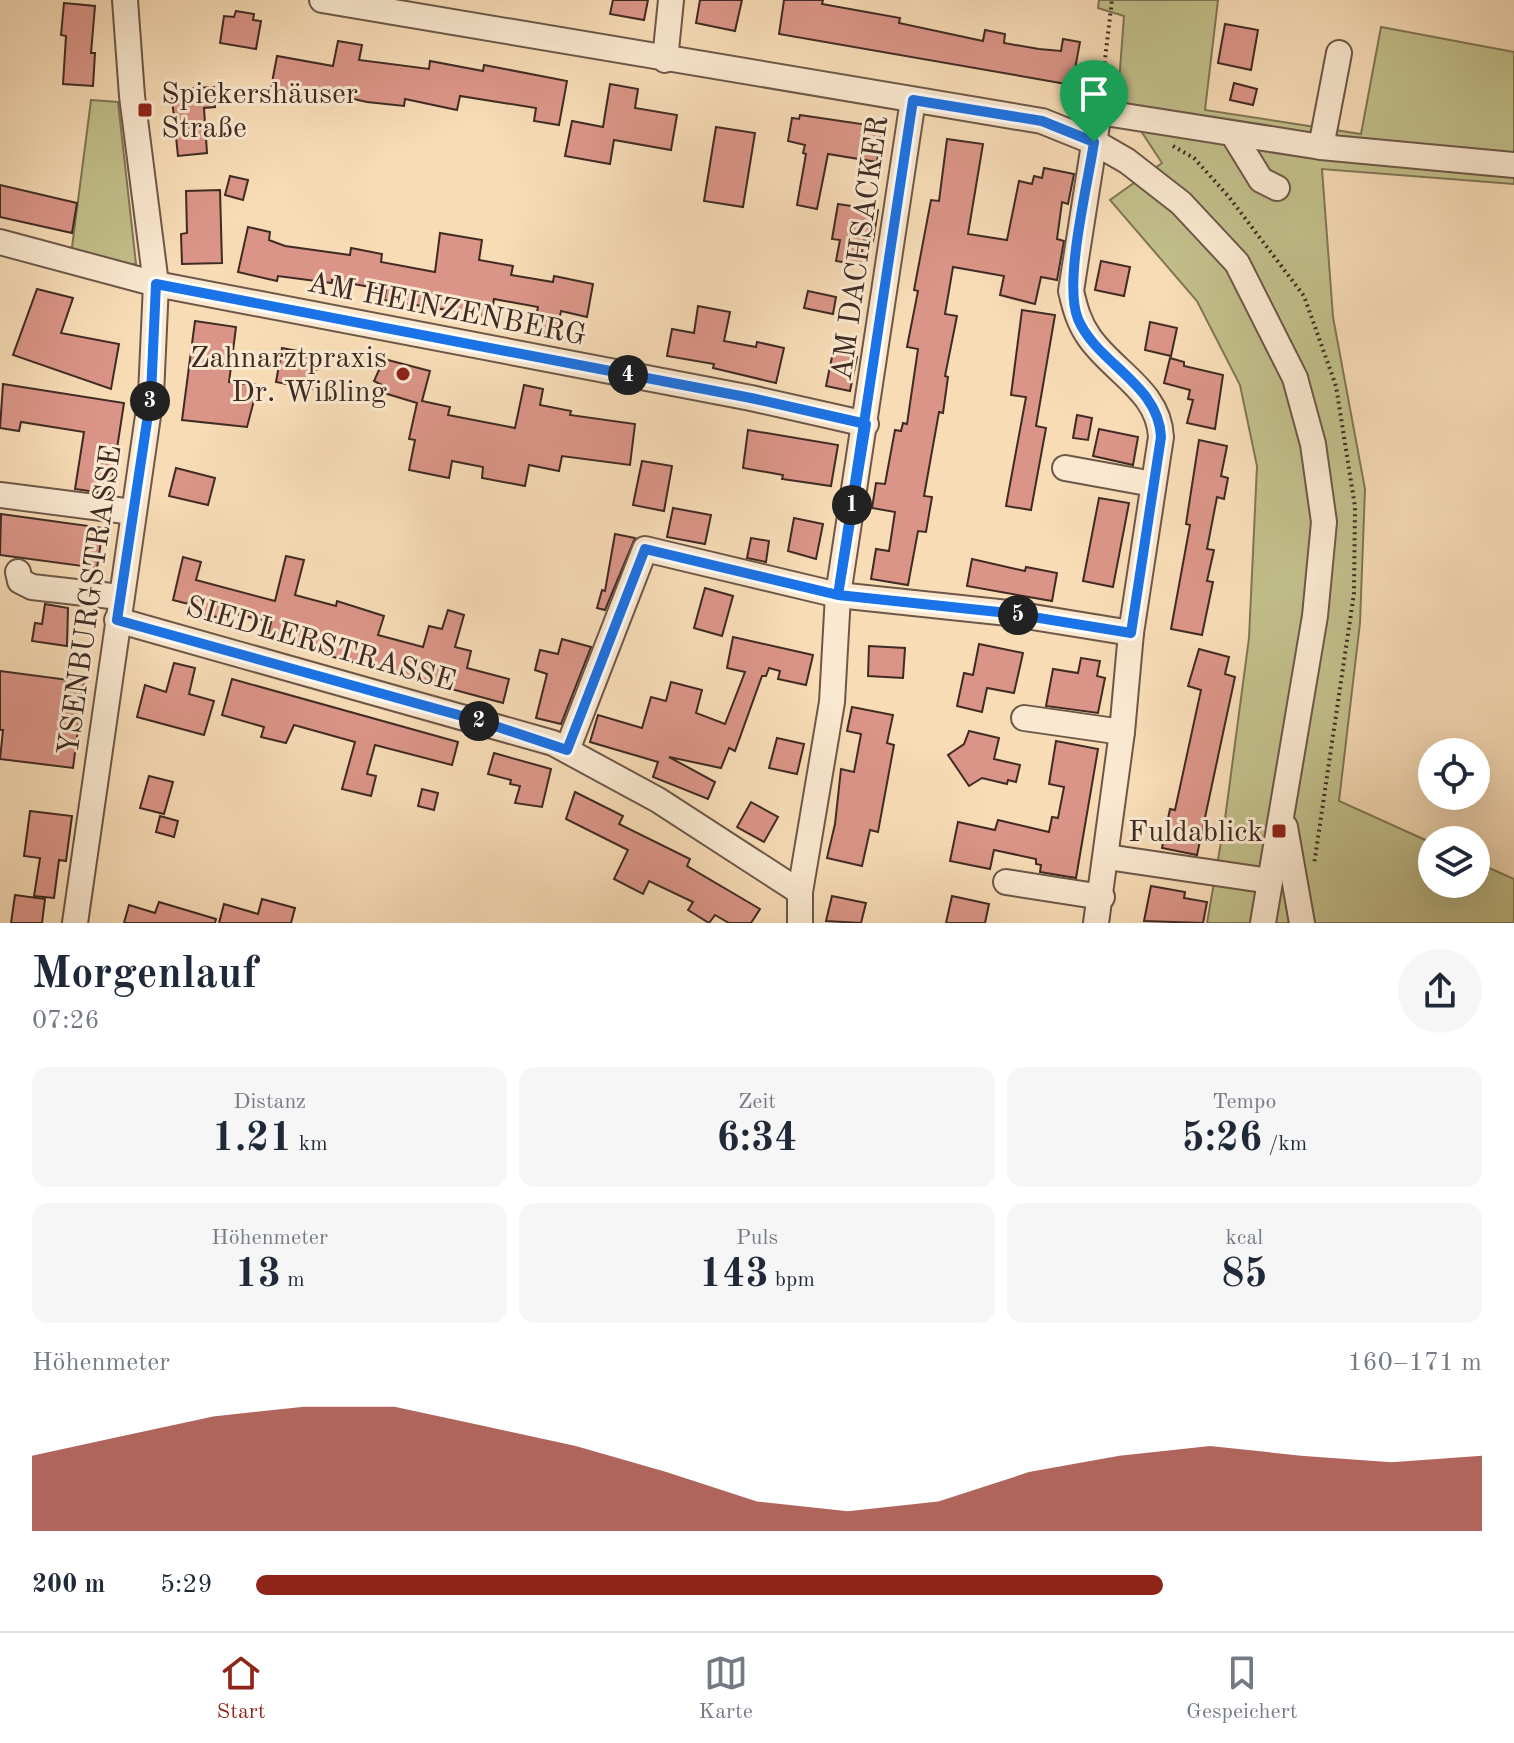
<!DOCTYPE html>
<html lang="de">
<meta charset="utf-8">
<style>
body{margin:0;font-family:"Old Standard TT",serif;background:#f6f6f7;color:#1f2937;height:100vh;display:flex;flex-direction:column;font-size:30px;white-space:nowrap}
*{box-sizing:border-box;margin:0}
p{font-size:26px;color:#747a83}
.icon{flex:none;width:44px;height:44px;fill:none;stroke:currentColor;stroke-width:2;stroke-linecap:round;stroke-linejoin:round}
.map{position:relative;height:923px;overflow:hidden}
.details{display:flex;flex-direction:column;background:#fff;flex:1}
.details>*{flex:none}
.tools{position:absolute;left:1418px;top:738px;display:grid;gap:16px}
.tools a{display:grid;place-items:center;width:72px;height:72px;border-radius:50%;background:#fff;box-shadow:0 8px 32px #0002;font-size:40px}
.pin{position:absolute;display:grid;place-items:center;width:68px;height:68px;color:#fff;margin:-82px -34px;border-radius:50% 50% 50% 0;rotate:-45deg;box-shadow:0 0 8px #0007}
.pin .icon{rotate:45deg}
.km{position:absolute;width:40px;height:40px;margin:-20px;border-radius:50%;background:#222;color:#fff;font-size:22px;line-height:40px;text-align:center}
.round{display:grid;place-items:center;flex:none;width:84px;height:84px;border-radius:42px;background:#f6f6f7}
.overview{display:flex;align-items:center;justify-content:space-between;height:136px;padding:0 32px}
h1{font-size:44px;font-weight:700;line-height:60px}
.stats{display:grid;grid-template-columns:repeat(3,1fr);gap:12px;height:136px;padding:8px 32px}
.stats div{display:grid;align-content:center;border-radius:16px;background:#f6f6f7;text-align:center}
.stats b{font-size:40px;font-weight:700}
.stats small{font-size:22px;font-weight:400}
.stats p{font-size:22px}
.chart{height:224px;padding:16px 32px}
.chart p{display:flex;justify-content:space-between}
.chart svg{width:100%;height:144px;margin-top:8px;fill:#8f2418;opacity:.7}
ul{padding:0 32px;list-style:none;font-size:26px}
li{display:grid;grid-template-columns:128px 96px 1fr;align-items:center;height:60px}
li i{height:20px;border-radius:10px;background:#8f2418}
.menu{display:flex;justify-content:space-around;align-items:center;height:112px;border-top:2px solid #e0e1e3;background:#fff;font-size:22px;color:#747a83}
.menu a{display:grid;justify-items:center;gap:4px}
.menu .selected{color:#8f2418}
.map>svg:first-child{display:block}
.green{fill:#c2bf8a;stroke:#807556;stroke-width:2}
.building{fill:#db9588;stroke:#3f2b23;stroke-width:2}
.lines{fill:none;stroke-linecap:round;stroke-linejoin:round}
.minor-casing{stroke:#6d5748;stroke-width:28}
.path{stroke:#3f2b23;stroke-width:4;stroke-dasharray:2 4;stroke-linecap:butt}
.minor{stroke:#fae8d0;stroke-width:24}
.route-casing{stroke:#fff;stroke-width:16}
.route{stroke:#1a73e8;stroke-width:10}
.poi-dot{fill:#8f2418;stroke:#fae8d0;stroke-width:3}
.labels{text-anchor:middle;stroke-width:6;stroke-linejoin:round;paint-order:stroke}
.poi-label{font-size:30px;fill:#3f2b23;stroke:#fae8d0;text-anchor:end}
.street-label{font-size:30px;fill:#3f2b23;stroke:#fae8d0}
</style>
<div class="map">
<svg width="1514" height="923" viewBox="0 0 1514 923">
<rect width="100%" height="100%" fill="#f7dcb6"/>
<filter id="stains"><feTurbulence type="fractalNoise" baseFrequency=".0025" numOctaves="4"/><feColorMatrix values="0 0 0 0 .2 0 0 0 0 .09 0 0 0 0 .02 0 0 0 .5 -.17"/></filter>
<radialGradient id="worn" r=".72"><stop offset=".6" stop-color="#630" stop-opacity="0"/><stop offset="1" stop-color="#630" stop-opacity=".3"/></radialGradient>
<g class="green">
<path d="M1099,0H1218L1205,110L1361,134L1381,27L1514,52V184L1322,169L1333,317L1365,489L1360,623L1339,801L1432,843V884H1476V862L1514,879V923H1207L1225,819L1249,638L1257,466L1240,385L1197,301L1110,200L1162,163L1118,96L1124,16L1098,8Z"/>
<path d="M91,100L118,102L136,264L118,266L71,255Z"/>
</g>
<g class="building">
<path d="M613,0H648L644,20L610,14Z"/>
<path d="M700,0H742L735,31L696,23Z"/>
<path d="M784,0H823L822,4L900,18L899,23L983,41L985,30L1005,34L1004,43L1039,49L1061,51L1063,39L1080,42L1072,85L779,34Z"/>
<path d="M64,3L95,6L91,53H95L93,86L63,84L66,36L61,35Z"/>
<path d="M236,11L254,14L253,20L261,21L256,49L220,43L224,16L234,17Z"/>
<path d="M1225,24L1258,30L1251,70L1218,63Z"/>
<path d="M338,41L362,45L359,60L429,69L430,61L483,71L484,65L567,81L559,125L534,121L536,108L460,96L457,110L405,99L404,106L367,102L309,89L307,99L270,93L277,56L333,66Z"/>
<path d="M1234,83L1257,89L1253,105L1230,100Z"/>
<path d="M610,84L638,89L635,108L677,115L671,150L614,140L610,164L565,156L572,121L603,127Z"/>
<path d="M214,87L215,107L204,108L207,153L178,156L171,89Z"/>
<path d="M800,115L882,127L877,162L828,154L817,209L797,205L806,154L803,153L805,145L788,141L792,118L799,119Z"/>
<path d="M716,127L755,133L743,207L704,201Z"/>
<path d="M947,139L983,144L968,234L1007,240L1019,181L1032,184L1034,176L1042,178L1044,168L1074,174L1068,204L1062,202L1057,239L1064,241L1057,280L1041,277L1035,304L1000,295L1004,276L953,267L945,314L957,316L945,376L948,377L943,413L939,412L924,496L932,497L926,532L918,531L908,585L871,579L876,549L889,551L895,512L872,508L876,483L885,484L895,430L901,431L903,423L907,424L918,349L907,347L918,291L914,290L931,200L939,201Z"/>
<path d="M230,176L248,180L243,200L225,195Z"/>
<path d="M0,185L77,203L72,233L0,217Z"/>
<path d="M220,190L222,263L182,264L181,234L187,233L186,191Z"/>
<path d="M838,204L878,210L873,241L864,240L860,265L836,261L840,240L832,239Z"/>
<path d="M248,227L270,232L269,240L285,246L350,255L351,248L382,254L381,262L435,272L440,233L482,240L479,260L513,266L511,275L553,282L554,276L593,284L587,317L561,311L556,336L533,331L538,307L494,299L491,317L384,300L386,290L332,280V283L278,276L277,281L238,272Z"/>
<path d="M1101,261L1130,267L1124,296L1095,290Z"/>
<path d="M37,289L73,298L61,333L119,344L111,389L13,355Z"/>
<path d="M808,291L836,297L833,314L804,308Z"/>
<path d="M698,306L730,312L724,341L756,347L757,342L784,348L776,383L713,368L714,364L667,356L672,329L694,333Z"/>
<path d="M1022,310L1055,315L1036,426L1046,428L1031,510L1006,506L1026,397L1011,395Z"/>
<path d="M195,321L236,327L229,382L258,385L247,427L182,420Z"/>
<path d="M1150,322L1177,328L1171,356L1145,350Z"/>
<path d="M282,348L319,355L313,389L276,382Z"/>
<path d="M833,352L857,357L850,391L826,386Z"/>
<path d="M1170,358L1184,362V366L1223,375L1215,429L1187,423L1193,400L1188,399L1190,390L1164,383Z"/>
<path d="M384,359L430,371L422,401L450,407L448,415L515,428L524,385L543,389L540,405L571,411L570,415L635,424L630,465L562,456L559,471L529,465L525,486L482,478L483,467L452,461L449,478L409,470L415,440L409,439L417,403L384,393L386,387L374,381Z"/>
<path d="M3,384L124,403L110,494L75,489L84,432L21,422L19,431L0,428Z"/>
<path d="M1077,415L1092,418L1088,440L1073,438Z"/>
<path d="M1099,429L1138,437L1133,465L1093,456Z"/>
<path d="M748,430L838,445L831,486L782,479L783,475L743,468Z"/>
<path d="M1199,440L1227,446L1221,476L1228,478L1224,499L1217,497L1207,549L1214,550L1207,581L1213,582L1202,635L1171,629L1190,525L1186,524Z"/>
<path d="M642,461L672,466L664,511L633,505Z"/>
<path d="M176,468L215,478L208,505L169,496Z"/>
<path d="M1099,498L1129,503L1113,587L1083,581Z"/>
<path d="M673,508L711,515L705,544L667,537Z"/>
<path d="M1,514L103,528L97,568L0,555Z"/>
<path d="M794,518L823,524L816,559L788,551Z"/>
<path d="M615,534L635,538L605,610L597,608L602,590L605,591Z"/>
<path d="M751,538L769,541L766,562L747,558Z"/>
<path d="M286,556L304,560L295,595L336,606L337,601L384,616L378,635L423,647L429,626L442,629L448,610L464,615L455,647L471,651L467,668L509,679L503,703L267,639L271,622L222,611L221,618L198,613L200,607L173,600L183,557L201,562L196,580L275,601Z"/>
<path d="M972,559L1025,571L1026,567L1057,573L1052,601L967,586Z"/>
<path d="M705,588L733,596L722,636L694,628Z"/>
<path d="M45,604L68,608L67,646L32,641L35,623L42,624Z"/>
<path d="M733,637L813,655L806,685L778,679L780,671L769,668L766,676H762L735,751L729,748L721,768L669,757L715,782L708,799L653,777L658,762L590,742L598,715L642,728L651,697L666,701L671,682L702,690L696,713L725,724L745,672L727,668Z"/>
<path d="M562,639L591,647L561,724L536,718L547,674L535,670L540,650L558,654Z"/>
<path d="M979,644L1023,653L1014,693L987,688L982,712L957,706L964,673L973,675Z"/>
<path d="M869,646L905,648L903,678L868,676Z"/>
<path d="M1199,649L1229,657L1225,674L1235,677L1197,855L1162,848L1170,809L1175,810L1201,690L1188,686Z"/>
<path d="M1081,658L1100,661L1097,676L1105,678L1098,713L1046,706L1053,669L1078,673Z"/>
<path d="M174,663L195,668L189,694L214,701L204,735L137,717L145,685L166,692Z"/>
<path d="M0,671L84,682L73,768L0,759L3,730H0Z"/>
<path d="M232,679L458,742L452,765L375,745L367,774L376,776L371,796L342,789L355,742L294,725L286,743L261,737L264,727L222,715Z"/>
<path d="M852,707L893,715L887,743L894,745L878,832L870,830L862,866L827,858L835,824L841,769L854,772L861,734L847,731Z"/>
<path d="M969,731L999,738L994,759L1020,765L1016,782L1008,780L1007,784L982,778L969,786L948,755L964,744Z"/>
<path d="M777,738L804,744L797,774L769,768Z"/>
<path d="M1056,741L1098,749L1076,878L1040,872L1041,865L1036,864V859L994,850L990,869L950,861L958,822L995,830L998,820L1049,832L1052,817L1058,818L1064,787L1049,784Z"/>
<path d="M494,753L551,769L542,807L515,803L520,786L510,784L511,780L488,774Z"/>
<path d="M149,776L173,782L164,814L140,808Z"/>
<path d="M422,789L438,793L434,810L418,806Z"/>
<path d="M575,792L623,816L619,824L690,859L687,866L760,909L751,923H729L715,915L709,923L688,910L693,902L649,881L643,894L614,879L628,850L566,819Z"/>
<path d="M751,802L778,817L764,842L737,827Z"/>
<path d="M30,811L72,816L66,861L59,860L54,898L34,896L40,858L24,856Z"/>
<path d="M160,816L178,821L174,837L156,832Z"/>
<path d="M1151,886L1185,892L1184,898L1207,902L1203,923L1144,921Z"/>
<path d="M15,895L45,899L42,923H11Z"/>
<path d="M832,896L866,903L861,923L826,921Z"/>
<path d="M952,896L989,904L985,923H946Z"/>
<path d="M262,899L295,908L291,923H219L224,904L258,914Z"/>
<path d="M159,902L216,919L215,923H124L129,905L155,913Z"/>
</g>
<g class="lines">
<defs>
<g id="minor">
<path d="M322,0L1042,121L1094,142L1127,161L1181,203L1237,263L1295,378L1313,444L1324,522L1315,616L1263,923"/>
<path d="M665,60L671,0"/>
<path d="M1234,136L1261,180L1277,188"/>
<path d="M1321,147L1339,53"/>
<path d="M0,242L156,284L751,398L866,424"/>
<path d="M1065,468L1153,484"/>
<path d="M0,495L133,512"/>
<path d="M18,572L20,581L32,587L120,597"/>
<path d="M117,620L553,743L658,800L800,892"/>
<path d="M1024,718L1122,732"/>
<path d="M567,750L645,549L838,595L1008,613L1131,633"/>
<path d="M1285,827L1302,923"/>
<path d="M1107,857L1270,881"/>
<path d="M1006,882L1102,897"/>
<path d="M75,923L151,395L156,284L132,96L125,0"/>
<path d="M800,923V892L832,702L838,595L913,100"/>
<path d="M1096,923L1122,732L1131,633L1161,437C1159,391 1113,372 1089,337C1079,323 1075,308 1071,291L1099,112L1321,147L1514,165"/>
</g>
</defs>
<use href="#minor" class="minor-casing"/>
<g class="path">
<path d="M1101,93L1112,0"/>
<path d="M1173,146L1194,158L1229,197L1304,296L1336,386L1355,507L1354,593L1314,865"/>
</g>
<use href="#minor" class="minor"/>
</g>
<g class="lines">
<defs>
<path id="route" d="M1094,142L1042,121L913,100L838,595L645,549L567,750L480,721L117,620L151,395L156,284L751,398L866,424L838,595L1008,613L1131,633L1161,437C1159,384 1097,364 1078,319C1063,283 1088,184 1094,142"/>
</defs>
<use href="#route" class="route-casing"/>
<use href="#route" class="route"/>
</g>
<g class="poi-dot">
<rect x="137" y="102" width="16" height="16" rx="4"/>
<circle cx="403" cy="374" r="8"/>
<rect x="1271" y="823" width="16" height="16" rx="4"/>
</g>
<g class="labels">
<g class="poi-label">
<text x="161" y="103" text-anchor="start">Spiekershäuser<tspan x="161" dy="34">Straße</tspan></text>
<text x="387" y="367">Zahnarztpraxis<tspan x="387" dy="34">Dr. Wißling</tspan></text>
<text x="1263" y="841">Fuldablick</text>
</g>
<g class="street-label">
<text transform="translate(859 248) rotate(-82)" y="10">AM DACHSACKER</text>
<text transform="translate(447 308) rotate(11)" y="10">AM HEINZENBERG</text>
<text transform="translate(89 600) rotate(-82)" y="10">YSENBURGSTRASSE</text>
<text transform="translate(321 643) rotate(16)" y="10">SIEDLERSTRASSE</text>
</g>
</g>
<rect width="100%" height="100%" filter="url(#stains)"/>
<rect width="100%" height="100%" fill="url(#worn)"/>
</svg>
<div class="tools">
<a><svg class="icon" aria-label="locate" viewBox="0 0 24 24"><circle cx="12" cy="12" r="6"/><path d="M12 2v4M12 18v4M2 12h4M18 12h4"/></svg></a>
<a><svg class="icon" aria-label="layers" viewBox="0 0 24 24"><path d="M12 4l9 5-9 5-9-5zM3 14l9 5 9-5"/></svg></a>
</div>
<div class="pin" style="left:1094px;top:142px;background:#1e9e55"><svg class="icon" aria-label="arrive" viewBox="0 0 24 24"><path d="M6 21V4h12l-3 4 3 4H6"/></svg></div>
<b class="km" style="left:852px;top:505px">1</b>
<b class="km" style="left:479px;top:721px">2</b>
<b class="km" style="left:150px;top:401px">3</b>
<b class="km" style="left:628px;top:375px">4</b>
<b class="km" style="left:1018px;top:615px">5</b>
</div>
<section class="details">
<div class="overview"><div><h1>Morgenlauf</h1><p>07:26</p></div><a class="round"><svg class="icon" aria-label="share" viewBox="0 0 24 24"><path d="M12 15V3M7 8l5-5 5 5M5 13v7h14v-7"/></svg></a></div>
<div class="stats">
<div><p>Distanz</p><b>1.21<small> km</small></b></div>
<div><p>Zeit</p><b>6:34</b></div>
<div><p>Tempo</p><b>5:26<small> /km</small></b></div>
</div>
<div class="stats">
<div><p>Höhenmeter</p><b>13<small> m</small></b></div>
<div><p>Puls</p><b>143<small> bpm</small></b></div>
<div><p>kcal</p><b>85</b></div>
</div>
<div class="chart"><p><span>Höhenmeter</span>160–171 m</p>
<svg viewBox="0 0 160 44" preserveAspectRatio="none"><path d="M0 44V21L10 15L20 9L30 6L40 6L50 12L60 18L70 26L80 35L90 38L100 35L110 26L120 21L130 18L140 21L150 23L160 21V44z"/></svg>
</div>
<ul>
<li><b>200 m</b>5:29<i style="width:74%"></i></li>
</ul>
</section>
<nav class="menu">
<a class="selected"><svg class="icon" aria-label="home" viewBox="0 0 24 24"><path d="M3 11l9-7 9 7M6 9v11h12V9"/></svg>Start</a>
<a><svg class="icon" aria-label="map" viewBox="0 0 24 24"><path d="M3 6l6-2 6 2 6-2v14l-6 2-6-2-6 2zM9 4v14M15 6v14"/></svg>Karte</a>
<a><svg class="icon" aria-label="saved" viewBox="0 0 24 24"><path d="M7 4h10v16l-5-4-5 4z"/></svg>Gespeichert</a>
</nav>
